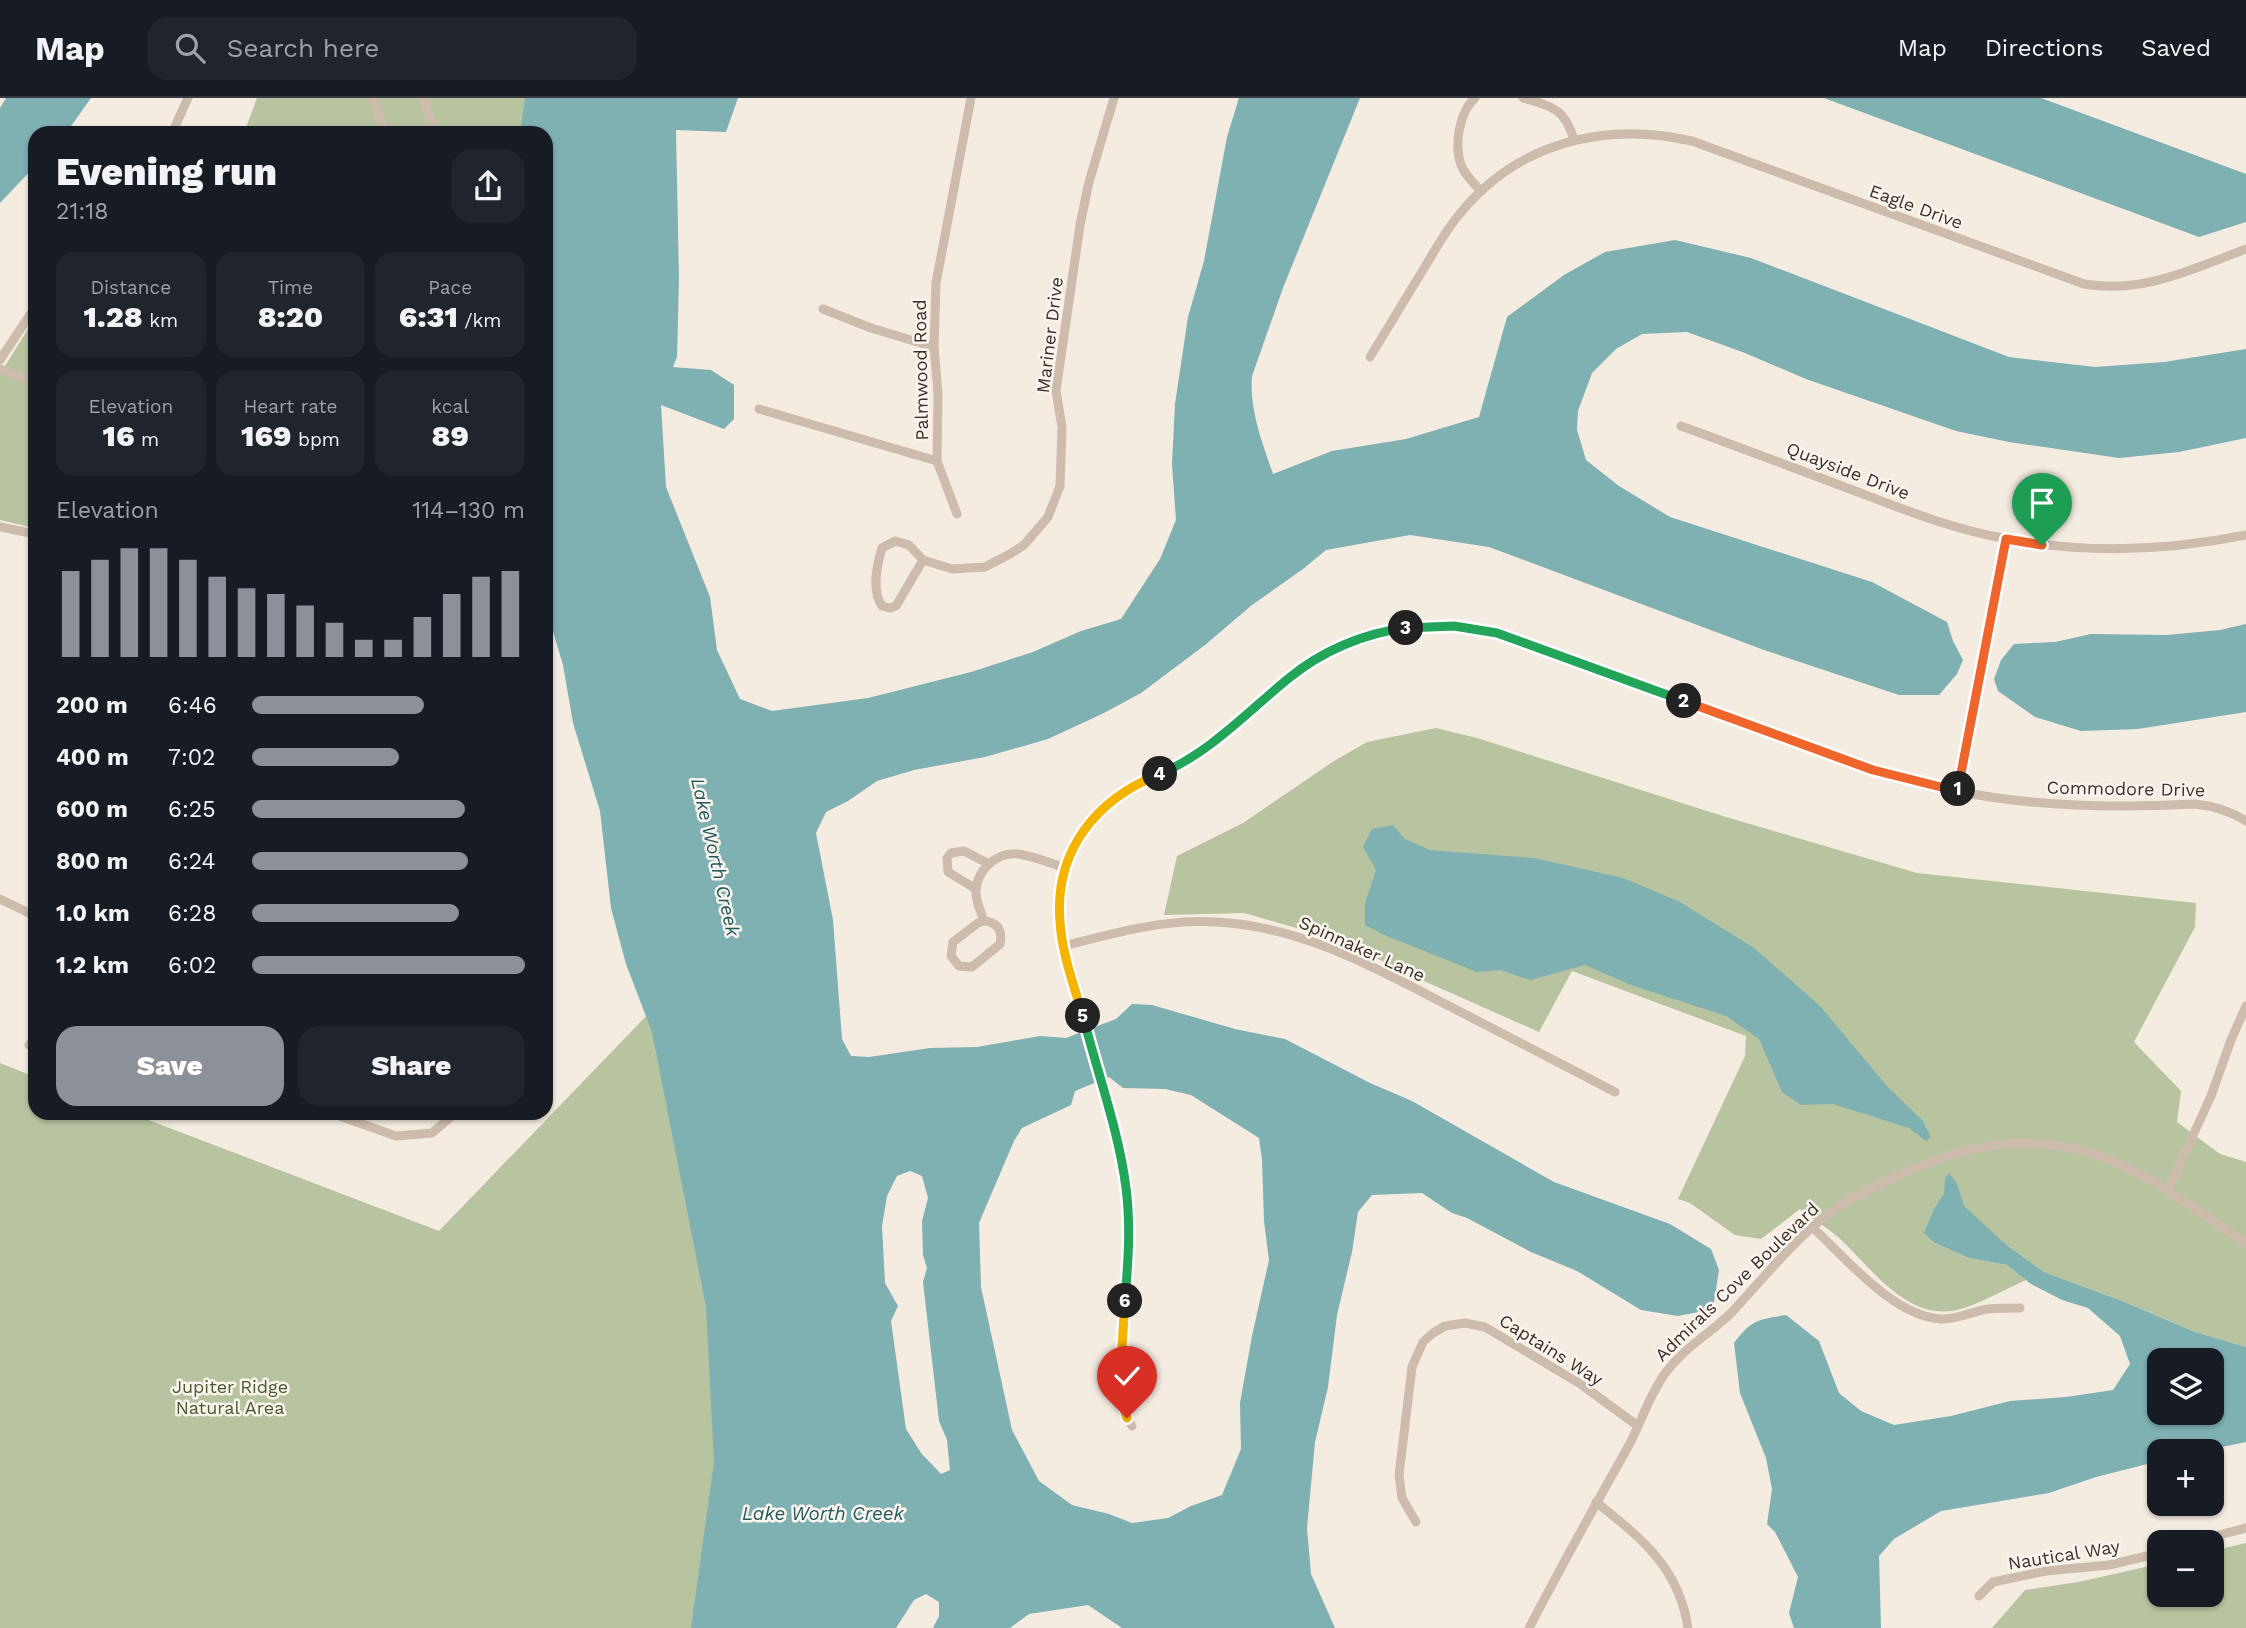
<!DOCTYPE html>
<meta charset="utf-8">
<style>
body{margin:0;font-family:"Work Sans",sans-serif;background:#20242c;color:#f1f3f6;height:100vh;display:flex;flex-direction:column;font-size:26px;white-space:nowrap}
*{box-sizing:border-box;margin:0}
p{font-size:23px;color:#9ea1a6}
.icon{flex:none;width:38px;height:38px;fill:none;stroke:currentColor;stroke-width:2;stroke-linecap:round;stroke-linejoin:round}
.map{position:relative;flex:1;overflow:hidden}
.details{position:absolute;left:28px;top:28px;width:525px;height:994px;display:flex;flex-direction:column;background:#171b24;border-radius:21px;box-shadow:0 2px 5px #0004}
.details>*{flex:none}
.controls{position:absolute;left:2147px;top:1250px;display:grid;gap:14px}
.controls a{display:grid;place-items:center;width:77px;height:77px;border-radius:14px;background:#171b24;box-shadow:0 2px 5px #0004;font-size:35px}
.pin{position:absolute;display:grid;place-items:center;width:60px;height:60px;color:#fff;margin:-72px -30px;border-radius:50% 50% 50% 0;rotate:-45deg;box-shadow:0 0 7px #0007}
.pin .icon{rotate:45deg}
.km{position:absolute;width:35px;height:35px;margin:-18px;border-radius:50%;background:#222;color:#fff;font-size:19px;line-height:35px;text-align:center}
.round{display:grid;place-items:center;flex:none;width:74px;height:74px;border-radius:21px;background:#20242c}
.head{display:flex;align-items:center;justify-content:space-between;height:119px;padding:0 28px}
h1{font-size:38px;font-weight:800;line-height:52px}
.metrics{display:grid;grid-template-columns:repeat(3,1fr);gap:10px;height:119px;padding:7px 28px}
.metrics div{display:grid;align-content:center;border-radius:18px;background:#20242c;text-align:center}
.metrics b{font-size:30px;font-weight:800}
.metrics small{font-size:19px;font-weight:400}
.metrics p{font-size:19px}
.chart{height:196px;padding:14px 28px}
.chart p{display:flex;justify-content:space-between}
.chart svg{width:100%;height:126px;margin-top:7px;stroke:#8c9099;stroke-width:6}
.primary-button{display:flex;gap:14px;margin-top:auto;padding:14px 28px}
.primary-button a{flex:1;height:80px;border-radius:21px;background:#8c9099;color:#fff;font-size:28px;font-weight:800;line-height:80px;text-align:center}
.primary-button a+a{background:#20242c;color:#f1f3f6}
ul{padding:0 28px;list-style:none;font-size:23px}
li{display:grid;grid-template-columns:112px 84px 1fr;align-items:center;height:52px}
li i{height:18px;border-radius:9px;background:#8c9099}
header{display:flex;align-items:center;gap:42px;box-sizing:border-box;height:98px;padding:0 35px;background:#171b24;border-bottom:2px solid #363941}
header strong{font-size:33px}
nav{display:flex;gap:38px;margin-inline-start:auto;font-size:24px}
.search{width:490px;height:63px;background:#20242c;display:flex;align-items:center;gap:18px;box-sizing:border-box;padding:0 24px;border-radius:21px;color:#9ea1a6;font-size:26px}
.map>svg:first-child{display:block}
.green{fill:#b8c4a0}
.water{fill:#7fb0b2;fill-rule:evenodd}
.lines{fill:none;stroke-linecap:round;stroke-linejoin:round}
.minor{stroke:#cdbbac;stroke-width:9}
.split-1-casing{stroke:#fff;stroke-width:14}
.split-2-casing{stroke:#fff;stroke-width:14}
.split-3-casing{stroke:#fff;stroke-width:14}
.split-4-casing{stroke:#fff;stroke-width:14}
.split-5-casing{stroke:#fff;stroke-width:14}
.split-6-casing{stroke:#fff;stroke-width:14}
.split-7-casing{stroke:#fff;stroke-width:14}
.split-1{stroke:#f0652b;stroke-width:9}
.split-2{stroke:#f0652b;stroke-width:9}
.split-3{stroke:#22a559;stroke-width:9}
.split-4{stroke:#22a559;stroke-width:9}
.split-5{stroke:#f5b400;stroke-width:9}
.split-6{stroke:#22a559;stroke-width:9}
.split-7{stroke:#f5b400;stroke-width:9}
.labels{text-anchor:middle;stroke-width:5;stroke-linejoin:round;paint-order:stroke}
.street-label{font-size:18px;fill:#3b302b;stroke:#fbf5ee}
.park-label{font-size:18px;fill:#4a5a2e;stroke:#fbf5ee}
.water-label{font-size:19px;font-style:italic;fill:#1f5a5e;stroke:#fbf5ee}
</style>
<header>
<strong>Map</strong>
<div class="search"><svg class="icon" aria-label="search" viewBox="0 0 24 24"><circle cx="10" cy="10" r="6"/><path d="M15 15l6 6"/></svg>Search here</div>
<nav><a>Map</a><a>Directions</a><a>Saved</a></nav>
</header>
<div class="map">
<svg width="2246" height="1530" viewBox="0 0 2246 1530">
<rect width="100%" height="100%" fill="#f4ebe1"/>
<g class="green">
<path d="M257,0H527L525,35H244Z"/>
<path d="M35,220V430L0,422V276Z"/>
<path d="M1436,630L1477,640L1726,719L1917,775L2196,805L2195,829L2134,944L2181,993L2177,1024L2220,1056L2246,1064V1249L2195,1234L2122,1203L2044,1174L2008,1148L1963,1108L1957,1085L1945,1080V1096L1935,1109V1145L1969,1160L2007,1167L2026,1182C2005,1191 1978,1207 1957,1212C1906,1223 1871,1169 1839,1140C1827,1129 1812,1121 1800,1111L1761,1141L1735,1137L1690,1105L1678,1101L1745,958L1746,938L1572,873L1539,934L1415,879L1339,842L1244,815L1164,817L1177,758L1243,725L1334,663L1367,644Z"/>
<path d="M652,912L719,1260L714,1500L704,1530H0V965L35,979V1015H130L439,1133Z"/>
<path d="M2246,1445V1530H1992L2025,1492L2078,1484L2159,1466L2160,1496H2212V1453Z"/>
</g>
<g class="water">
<path d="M6,0H91L66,35H35V68L0,105V10Z"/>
<path d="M525,0H738L726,34L676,32L679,181L677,259L673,269L711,272L734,287V321L724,331L661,307L666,389L710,499L717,552L740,601L772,613L868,600L971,574L1033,554L1081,533L1121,521L1160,461L1176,422L1172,366L1175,306L1188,219L1204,163L1227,39L1239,0H1360L1283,190L1252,278C1249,311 1262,344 1273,376L1332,353L1406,341L1479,319L1507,219L1564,177L1605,154L1675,142L1751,160L2009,259L2095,269L2164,264L2246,251V340L2179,354L2119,360L2009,344L1956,333L1806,281L1745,255L1687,234L1642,236L1616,251L1592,275L1578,313L1577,332L1586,362L1619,388L1670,419L1872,484L1947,524L1953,543L1963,562L1957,576L1939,597H1899L1764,552L1489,449L1410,437L1326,452L1303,471L1252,507L1205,547L1141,595L1102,616L1048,641L985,659L914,672L877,683L848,703L826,714L816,735L833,822L842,941L851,958L869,959L930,950L977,949L1040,938L1066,940L1116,921L1132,906L1152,907L1235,931L1285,941L1370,985L1412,1003L1554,1084L1670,1126L1711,1151L1719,1172L1714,1204L1704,1213L1678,1218L1641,1212L1577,1173L1531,1154L1467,1120L1452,1115L1422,1095L1372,1097L1358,1114L1352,1154L1337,1217L1328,1289L1315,1344L1307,1430L1311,1476L1335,1530H1122L1088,1507L1029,1516L1010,1530H933L939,1518V1504L926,1496L914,1502L896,1530H691L714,1364L706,1209L652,934L626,866L611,810L600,713L573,625L563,567L546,510V35H520ZM1109,979L1123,990L1165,991L1191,997L1259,1040L1262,1062L1264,1123L1269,1162L1252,1238L1240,1305L1241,1351L1222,1397L1191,1408L1168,1420L1132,1425L1109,1416L1072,1407L1039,1383L1012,1332L981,1189L979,1125L1014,1043L1022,1030L1071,1007L1075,993ZM910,1073L922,1078L928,1100L922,1123L923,1157L927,1170L923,1184L939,1323L947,1342L950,1372L941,1376L921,1355L906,1331L891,1223L898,1208L885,1185L882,1128L887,1098L897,1078Z"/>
<path d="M1824,0H2041L2246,76V124L2199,139Z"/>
<path d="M2246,526V614L2138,631L2081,633L2035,619L1998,593L1994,581L2001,562L2014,546L2055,544L2091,536L2167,537L2220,532Z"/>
<path d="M1393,727L1405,741L1430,752L1534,760L1623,780L1680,804L1754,850L1820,908L1886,987L1923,1023L1931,1039L1926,1043L1909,1030L1833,1006L1801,1007L1782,994L1759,941L1726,918L1631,887L1585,867L1530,882L1500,872L1477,874L1382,836L1365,827V805L1376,772L1363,749L1372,731Z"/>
<path d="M1949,1075L1957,1085L1964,1108L2008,1148L2044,1174L2122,1203L2195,1234L2246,1249V1344L2203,1353H2160L2159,1363L2096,1379L2049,1395L1941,1413L1894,1441L1879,1458L1881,1530H1794L1789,1515L1798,1479L1775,1434L1767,1426L1772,1391L1766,1360L1740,1295L1734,1245C1751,1222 1759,1221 1786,1217L1819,1243L1839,1295L1861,1313L1894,1327L1951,1318L2010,1303L2066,1299L2113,1292L2130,1266L2120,1238L2088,1210L2062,1202L2031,1186L2007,1167L1969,1160L1935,1145L1924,1135L1935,1109L1944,1096L1945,1080ZM2160,1262H2212V1314H2160Z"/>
</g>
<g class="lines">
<g class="minor">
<path d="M373,0L385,35"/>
<path d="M423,0L435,35"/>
<path d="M1475,0C1459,14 1454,47 1461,67C1465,77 1473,85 1481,93"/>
<path d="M1523,0C1552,8 1565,11 1574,42"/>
<path d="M172,35L188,0"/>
<path d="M823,211L871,230L934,249"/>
<path d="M1370,259C1388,230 1405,201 1423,172C1434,154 1444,135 1458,118C1516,45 1603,23 1692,43L2084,186C2142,196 2193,171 2246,151"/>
<path d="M0,262L35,209"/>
<path d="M0,271L28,282L35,279"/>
<path d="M759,311L937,363"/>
<path d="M1681,328C1739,349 1797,371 1855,393C1905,412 1955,432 2008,441C2088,456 2167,453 2246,437"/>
<path d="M957,416L937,363L938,295L934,249L936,185L971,0"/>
<path d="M0,429L35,436"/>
<path d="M923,462L896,508L890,510L882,508C871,492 877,467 882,450L895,443L909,447L923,462L952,471L985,469L1010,456L1024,447L1048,419L1060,388L1062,329L1056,293L1080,127L1089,84L1114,0"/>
<path d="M1957,693L2006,441"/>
<path d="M976,791L948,774L947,760L951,755L964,753L989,766"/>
<path d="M0,801L35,818"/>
<path d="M984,823C997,824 1003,832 1000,846L972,869L959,868L951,858L953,844L978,825Z"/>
<path d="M984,823C981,814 977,806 976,796C975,774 995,754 1018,756C1034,758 1050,765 1065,770"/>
<path d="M1064,848C1114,835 1163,821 1216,824C1301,828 1376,870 1449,908C1505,937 1560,965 1615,994"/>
<path d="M29,947L35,940"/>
<path d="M331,1015L396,1038L432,1035L455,1015"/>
<path d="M2168,1092L2211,998L2231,942L2246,908"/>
<path d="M1812,1129C1846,1160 1894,1219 1941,1221C1958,1222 1972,1213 1988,1211C1999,1210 2010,1210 2020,1210"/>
<path d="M1132,1328L1124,1314L1119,1294L1129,1144V1116L1121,1060L1061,836C1054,781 1075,725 1123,693C1148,677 1178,670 1203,653C1234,631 1260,604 1288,581C1352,528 1436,517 1514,540C1590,568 1667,597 1743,626C1813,652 1883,679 1956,693C2036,709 2115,710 2195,706C2214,708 2230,713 2246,723"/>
<path d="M1596,1404C1641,1440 1679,1469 1688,1530"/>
<path d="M1416,1424L1402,1400L1399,1377L1412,1269L1423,1244L1433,1235L1445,1228L1465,1225L1485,1229L1582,1287L1638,1328"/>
<path d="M2192,1444L2246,1430"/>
<path d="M1979,1498L1993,1484L2046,1473L2109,1467L2160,1455"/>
<path d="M1529,1530C1561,1469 1594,1409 1628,1349C1641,1325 1649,1297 1666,1274C1686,1248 1710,1236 1732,1214C1763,1181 1792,1144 1828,1116C1846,1102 1867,1092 1888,1082C1949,1053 2007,1035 2076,1051C2141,1067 2191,1110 2246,1145"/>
</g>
</g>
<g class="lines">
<defs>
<path id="split-1" d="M1958,691L2006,441L2042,447"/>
<path id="split-2" d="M1684,603L1873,672L1957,693L1958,691"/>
<path id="split-3" d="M1406,530L1454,528L1497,535L1684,603"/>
<path id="split-4" d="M1160,676C1211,654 1246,615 1289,580C1322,553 1364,535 1406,530"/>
<path id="split-5" d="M1083,918C1074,888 1062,856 1060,824C1054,753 1096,701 1160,676"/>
<path id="split-6" d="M1083,918C1097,974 1119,1033 1126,1090C1131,1128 1128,1165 1125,1203"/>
<path id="split-7" d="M1125,1203L1119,1294L1127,1320"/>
</defs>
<use href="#split-1" class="split-1-casing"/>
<use href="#split-2" class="split-2-casing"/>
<use href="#split-3" class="split-3-casing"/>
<use href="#split-4" class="split-4-casing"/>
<use href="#split-5" class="split-5-casing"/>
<use href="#split-6" class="split-6-casing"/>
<use href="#split-7" class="split-7-casing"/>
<use href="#split-1" class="split-1"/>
<use href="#split-2" class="split-2"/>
<use href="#split-3" class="split-3"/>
<use href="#split-4" class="split-4"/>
<use href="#split-5" class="split-5"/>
<use href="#split-6" class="split-6"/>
<use href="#split-7" class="split-7"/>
</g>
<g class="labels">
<g class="street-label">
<text transform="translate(1916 109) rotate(20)" y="6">Eagle Drive</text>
<text transform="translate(1050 237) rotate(-83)" y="6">Mariner Drive</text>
<text transform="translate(921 272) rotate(-91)" y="6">Palmwood Road</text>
<text transform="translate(1848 373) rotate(21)" y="6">Quayside Drive</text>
<text transform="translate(2126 691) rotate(1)" y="6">Commodore Drive</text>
<text transform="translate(1362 851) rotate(24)" y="6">Spinnaker Lane</text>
<text transform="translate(1737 1184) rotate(-44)" y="6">Admirals Cove Boulevard</text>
<text transform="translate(1551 1252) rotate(32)" y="6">Captains Way</text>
<text transform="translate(2064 1457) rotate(-9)" y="6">Nautical Way</text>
</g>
<g class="park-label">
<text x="230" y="1295">Jupiter Ridge<tspan x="230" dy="21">Natural Area</tspan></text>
</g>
<g class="water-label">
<text transform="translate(716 759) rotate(77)" y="7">Lake Worth Creek</text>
<text x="823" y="1422">Lake Worth Creek</text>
</g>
</g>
</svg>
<div class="controls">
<a><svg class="icon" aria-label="layers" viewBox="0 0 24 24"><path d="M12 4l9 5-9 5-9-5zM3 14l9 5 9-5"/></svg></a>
<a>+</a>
<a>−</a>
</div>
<div class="pin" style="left:2042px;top:447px;background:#1e9e55"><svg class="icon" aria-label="arrive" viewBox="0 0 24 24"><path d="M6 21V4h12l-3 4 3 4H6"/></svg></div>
<div class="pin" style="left:1127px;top:1320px;background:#d93025"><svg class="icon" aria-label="check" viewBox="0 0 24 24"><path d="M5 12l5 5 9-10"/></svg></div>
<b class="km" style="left:1958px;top:691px">1</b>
<b class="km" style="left:1684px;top:603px">2</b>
<b class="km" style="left:1406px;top:530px">3</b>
<b class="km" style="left:1160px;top:676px">4</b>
<b class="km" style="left:1083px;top:918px">5</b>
<b class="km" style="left:1125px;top:1203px">6</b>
<section class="details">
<div class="head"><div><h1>Evening run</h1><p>21:18</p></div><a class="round"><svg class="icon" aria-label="share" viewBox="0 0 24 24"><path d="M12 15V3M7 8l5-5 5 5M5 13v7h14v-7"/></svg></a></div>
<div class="metrics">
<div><p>Distance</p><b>1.28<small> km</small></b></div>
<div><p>Time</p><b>8:20</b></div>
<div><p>Pace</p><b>6:31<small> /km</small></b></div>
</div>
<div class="metrics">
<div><p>Elevation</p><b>16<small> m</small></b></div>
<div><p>Heart rate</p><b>169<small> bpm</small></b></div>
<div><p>kcal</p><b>89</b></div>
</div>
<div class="chart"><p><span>Elevation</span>114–130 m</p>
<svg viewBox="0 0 160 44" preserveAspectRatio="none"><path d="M5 44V14M15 44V10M25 44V6M35 44V6M45 44V10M55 44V16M65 44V20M75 44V22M85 44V26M95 44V32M105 44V38M115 44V38M125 44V30M135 44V22M145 44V16M155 44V14"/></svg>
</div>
<ul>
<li><b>200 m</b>6:46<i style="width:63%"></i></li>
<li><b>400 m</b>7:02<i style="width:54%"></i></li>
<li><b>600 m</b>6:25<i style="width:78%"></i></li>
<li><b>800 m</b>6:24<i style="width:79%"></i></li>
<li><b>1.0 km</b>6:28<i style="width:76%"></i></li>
<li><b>1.2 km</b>6:02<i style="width:100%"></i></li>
</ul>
<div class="primary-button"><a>Save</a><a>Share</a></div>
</section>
</div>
